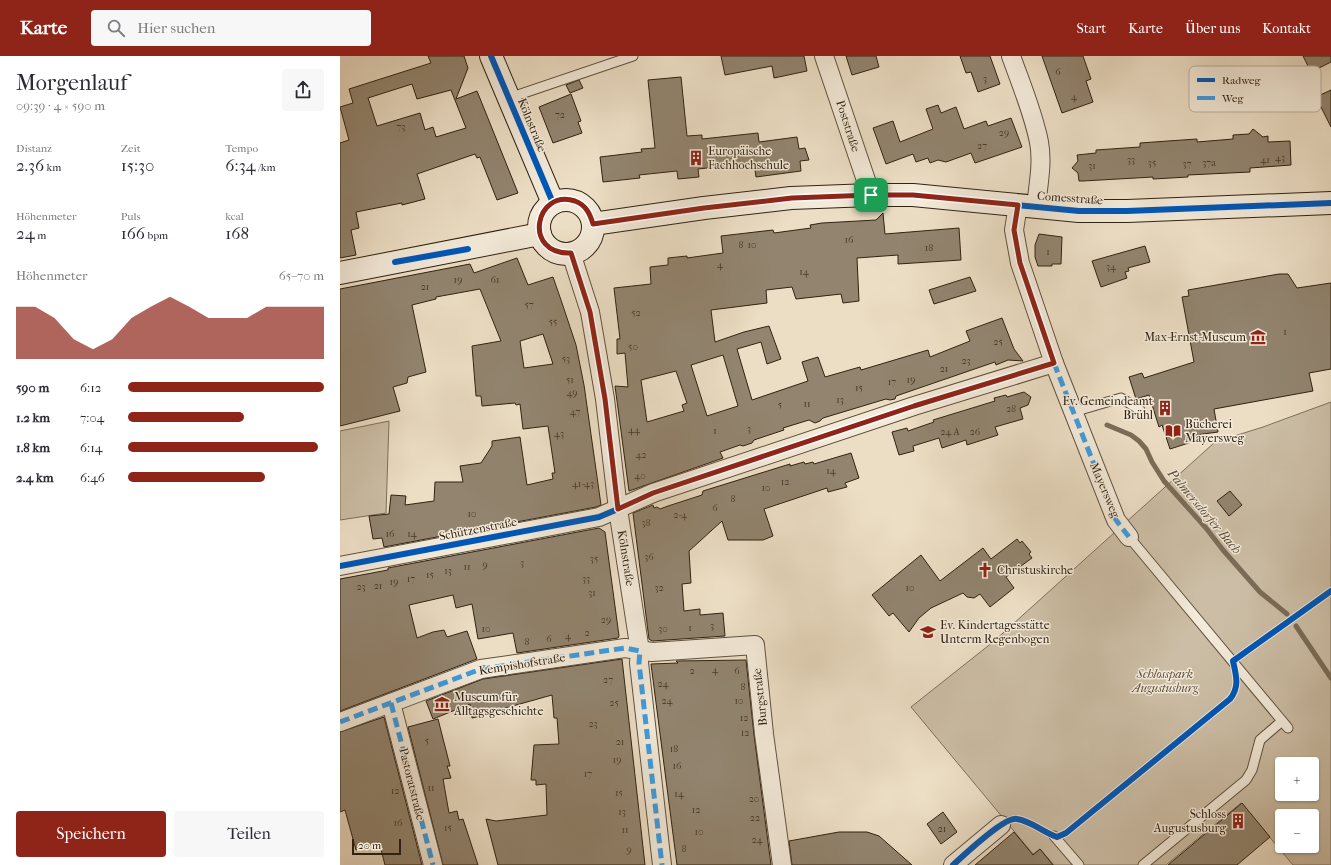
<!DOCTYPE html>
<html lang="de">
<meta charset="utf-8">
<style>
body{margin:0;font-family:"IM FELL French Canon",serif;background:#f7f7f7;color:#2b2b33;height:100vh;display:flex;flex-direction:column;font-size:15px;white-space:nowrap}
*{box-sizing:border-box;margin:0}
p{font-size:13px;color:#7c7c81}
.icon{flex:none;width:22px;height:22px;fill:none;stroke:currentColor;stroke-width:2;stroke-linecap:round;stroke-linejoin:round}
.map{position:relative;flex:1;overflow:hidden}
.drawer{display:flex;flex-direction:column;background:#fff;width:340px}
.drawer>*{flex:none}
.tools{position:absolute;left:935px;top:701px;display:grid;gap:8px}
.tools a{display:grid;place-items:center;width:44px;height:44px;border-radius:4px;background:#fff;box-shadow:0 1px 3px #0004;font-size:20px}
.scale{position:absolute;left:12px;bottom:10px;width:49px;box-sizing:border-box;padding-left:4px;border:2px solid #312211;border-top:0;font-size:11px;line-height:14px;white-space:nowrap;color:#312211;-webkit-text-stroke:3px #f3ead9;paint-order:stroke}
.pin{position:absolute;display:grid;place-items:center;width:34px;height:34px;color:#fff;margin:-17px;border-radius:8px;box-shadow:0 2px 6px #0006}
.round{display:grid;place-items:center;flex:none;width:42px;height:42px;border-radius:4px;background:#f7f7f7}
.summary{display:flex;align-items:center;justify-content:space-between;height:68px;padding:0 16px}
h1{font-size:22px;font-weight:600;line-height:30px}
.figures{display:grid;grid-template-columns:repeat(3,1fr);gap:6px;height:68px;padding:4px 16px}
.figures div{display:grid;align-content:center}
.figures b{font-size:17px;font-weight:600}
.figures small{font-size:11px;font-weight:400}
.figures p{font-size:11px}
.chart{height:112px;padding:8px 16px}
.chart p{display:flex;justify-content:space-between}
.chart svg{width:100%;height:72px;margin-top:4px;fill:#8f2418;opacity:.7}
.button{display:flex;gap:8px;margin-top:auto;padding:8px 16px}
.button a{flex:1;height:46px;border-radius:4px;background:#8f2418;color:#fff;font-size:16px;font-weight:600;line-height:46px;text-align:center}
.button a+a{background:#f7f7f7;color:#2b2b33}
ul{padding:0 16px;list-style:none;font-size:13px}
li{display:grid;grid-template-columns:64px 48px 1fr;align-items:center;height:30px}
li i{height:10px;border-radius:5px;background:#8f2418}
header{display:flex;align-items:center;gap:24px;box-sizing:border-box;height:56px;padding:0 20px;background:#8f2418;color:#fff}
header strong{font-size:19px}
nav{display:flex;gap:22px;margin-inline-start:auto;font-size:14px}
.search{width:280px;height:36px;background:#f7f7f7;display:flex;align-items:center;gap:10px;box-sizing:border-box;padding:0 14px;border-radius:4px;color:#7c7c81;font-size:15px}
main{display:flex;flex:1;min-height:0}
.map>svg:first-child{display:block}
.green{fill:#ccbea6;stroke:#7e705c;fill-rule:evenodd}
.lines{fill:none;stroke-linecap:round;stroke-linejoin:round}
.stream{stroke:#7b6c58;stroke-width:5}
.building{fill:#92846f;stroke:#312211;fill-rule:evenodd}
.lane-casing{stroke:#60513e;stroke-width:11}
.street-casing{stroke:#60513e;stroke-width:20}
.secondary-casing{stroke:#312211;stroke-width:24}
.lane{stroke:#f3ead9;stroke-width:9}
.street{stroke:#f3ead9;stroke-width:18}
.secondary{stroke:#f3ead9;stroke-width:22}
.quiet{stroke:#3e9cde;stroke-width:5;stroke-dasharray:10 5;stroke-linecap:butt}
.cycleway-casing{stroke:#f3ead9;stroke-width:8}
.cycleway{stroke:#0057b8;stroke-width:6}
.route-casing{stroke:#fff;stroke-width:8}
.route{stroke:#8f2418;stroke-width:5}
.labels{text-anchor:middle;stroke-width:3;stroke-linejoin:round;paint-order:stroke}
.number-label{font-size:10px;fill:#493a28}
.street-label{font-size:12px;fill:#312211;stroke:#f3ead9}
.poi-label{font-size:12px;fill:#312211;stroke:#f3ead9;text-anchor:start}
.park-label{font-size:12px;font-style:italic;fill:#584936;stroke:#f3ead9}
.water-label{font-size:13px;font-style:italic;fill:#5c4d3b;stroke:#f3ead9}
.key{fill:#f3ead9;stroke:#b9ae9d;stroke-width:1}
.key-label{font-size:11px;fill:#312211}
</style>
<header>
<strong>Karte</strong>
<div class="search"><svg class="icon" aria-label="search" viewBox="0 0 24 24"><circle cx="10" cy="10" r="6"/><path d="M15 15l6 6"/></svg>Hier suchen</div>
<nav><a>Start</a><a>Karte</a><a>Über uns</a><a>Kontakt</a></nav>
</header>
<main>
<section class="drawer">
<div class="summary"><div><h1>Morgenlauf</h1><p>09:39 · 4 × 590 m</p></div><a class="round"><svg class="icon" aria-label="share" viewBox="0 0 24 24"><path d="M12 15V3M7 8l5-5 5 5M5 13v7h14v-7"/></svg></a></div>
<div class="figures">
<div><p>Distanz</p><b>2.36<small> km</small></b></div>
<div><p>Zeit</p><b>15:30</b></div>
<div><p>Tempo</p><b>6:34<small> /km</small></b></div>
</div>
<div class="figures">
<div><p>Höhenmeter</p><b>24<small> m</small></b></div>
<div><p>Puls</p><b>166<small> bpm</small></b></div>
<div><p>kcal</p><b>168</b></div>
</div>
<div class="chart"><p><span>Höhenmeter</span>65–70 m</p>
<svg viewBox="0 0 160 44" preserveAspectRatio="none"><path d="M0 44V12L10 12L20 19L30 32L40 38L50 32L60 19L70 12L80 6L90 12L100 19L110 19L120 19L130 12L140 12L150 12L160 12V44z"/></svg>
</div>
<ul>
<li><b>590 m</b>6:12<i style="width:100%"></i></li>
<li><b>1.2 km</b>7:04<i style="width:59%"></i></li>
<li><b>1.8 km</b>6:14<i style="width:97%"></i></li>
<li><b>2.4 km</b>6:46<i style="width:70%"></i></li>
</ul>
<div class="button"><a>Speichern</a><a>Teilen</a></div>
</section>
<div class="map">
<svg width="991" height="809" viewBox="0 0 991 809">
<rect width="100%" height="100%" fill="#ecdec5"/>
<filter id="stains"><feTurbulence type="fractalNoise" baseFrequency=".005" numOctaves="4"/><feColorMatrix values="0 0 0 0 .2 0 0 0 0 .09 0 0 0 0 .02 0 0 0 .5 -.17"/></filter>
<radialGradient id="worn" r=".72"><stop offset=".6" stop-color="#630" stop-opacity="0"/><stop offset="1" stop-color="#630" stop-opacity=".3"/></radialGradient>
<g class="green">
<path d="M991,346V809H953L901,747L826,809H714L700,793L693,798L571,651L653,586L875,386L923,371ZM942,708H972V738H942ZM942,760H972V790H942Z"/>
<path d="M49,365L46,457L0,464V375Z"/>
</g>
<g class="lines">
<g class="stream">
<path d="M767,369L791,379L799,385L806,393L812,406L824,425L866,472L883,494L920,536L947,558"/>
<path d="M956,570L991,622"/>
</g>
</g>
<g class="building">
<path d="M88,0H124L128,12L116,43L137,35L178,137L157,144L140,101L137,102L135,98L77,118L85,143L62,149V147L16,156L19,172L11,174L16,199L0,202V87L9,84L0,51L13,47L9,33L91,7ZM72,28L77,43L111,34L126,72L96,81L93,71L85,74L80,57L37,70L28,42Z"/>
<path d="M381,0H464L467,15L434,22L432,10L385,19Z"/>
<path d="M506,0H536L539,11L512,19Z"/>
<path d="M620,0H650L660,28L638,36L631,16L626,17Z"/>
<path d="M702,0H743L751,23L746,25L753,46L722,57Z"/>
<path d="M963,0H991V6L971,16Z"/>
<path d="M341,21L347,80L362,79V83L418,77L419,86L457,81L459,93L465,92L469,104L460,105L461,115L416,121L414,107L358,113L359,121L338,123L337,115L299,119L300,122L263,126L260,101L302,96L301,93L315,92L308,24Z"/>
<path d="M239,24L243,32L230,37L226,29Z"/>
<path d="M991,34V71L976,41Z"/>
<path d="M231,38L241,65L238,66L242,77L213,87L199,51Z"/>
<path d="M598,49L601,57L616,51L624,73L646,65L648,70L671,62L682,91L635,107L631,97L606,106L598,104L590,107L588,102L576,106L573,98L546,108L533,72L553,65L560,86L593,73L586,53Z"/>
<path d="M913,73L923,81L928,80V86L950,85L951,109L910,112V116L848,119V121L813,123V121L743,125H739L738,117L732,112L738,105L737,99L756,97V94L800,91V87L828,85L857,83V86L893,83V79L909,78Z"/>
<path d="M543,157L545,178L619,172L621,204L558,208V199L517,202L519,245L503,247L501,238L456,243L452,231L426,234L427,247L371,254L375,286L404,276L429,270L441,303L427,308L421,286L397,293L412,344L468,325L462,306L478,301L485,321L520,311L521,314L588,294L590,301L630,285L626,275L662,262L674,293L683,305L668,304L656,309L655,306L556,340L555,343L550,344L546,343L483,362L480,365L475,367L469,364L443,372L444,374L414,384L412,387L403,390L400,389L380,396L383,402L289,435L275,330L288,331L285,297L277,298V283H280L274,232L311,228L310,211L328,209V202L347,200V202L383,197L381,180L433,174L434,177L471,172L470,169L482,167L536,164ZM383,299L398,350L367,360L351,309ZM336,315L347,347L342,349L344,355L307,366L301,324Z"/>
<path d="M699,178L722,181L721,208H712V210H698L695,201V189Z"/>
<path d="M805,190L810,206L788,212L789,215L785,216L787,222L761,231L752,205Z"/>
<path d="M177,202L188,229L213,221L222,247L236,289L244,329L261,449L256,451L44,491L42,482L33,483L29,460L49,458L51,439L66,440L65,449L94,445L95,426H123L120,410L141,407L152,390V385L180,381L187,429L213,423L212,417H215L208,370L183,373L180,348L176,349L175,347L142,350L141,340H136L132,290L161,285L140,233L96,241V243L72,249L86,316L68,321L67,327L53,331L60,355L0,370V233L130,208L134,217ZM203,278L213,308L184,312L180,285Z"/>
<path d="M939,218H948L957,232L991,227V313L969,317L973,335L874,353L878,376L856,379L858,384L830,393L822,369L819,371L809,339L796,343L789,321L802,317L804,322L854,306L842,241L849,240L848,234Z"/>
<path d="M630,221L636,235L594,248L589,234Z"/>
<path d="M684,336L691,341L688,349L680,352L683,363L655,371L658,379L627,389L626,384L602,392L599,382L573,390L574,395L559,399L552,376L567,372L568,375L594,366L593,364L655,345L654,342L666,339L667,341Z"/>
<path d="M511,397L519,422L505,427L507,431L488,436L487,432L424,453L433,480L423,484H388L382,465L349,495L351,527L342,528L344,555L360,553V559L383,557L385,580L312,585L309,583L293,457L313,449L314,452L317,451L320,453L328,450L362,439L363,435L450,408V410L464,406L465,408L473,406L474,408Z"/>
<path d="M890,435L902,449L889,460L877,445Z"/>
<path d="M259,472L265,476L279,580L278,582L177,597L173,577L138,583L132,548L116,552L113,539L69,549L77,582L93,576L104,574L107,581L127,575L137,603L0,655V523L48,514V512Z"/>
<path d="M677,483L680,487L682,485L691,496L689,498L692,502L666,521L674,532L650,551L640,538L634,542L627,541L623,537L591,552L579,562L569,576L553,557L549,560L532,539L581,499L600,525L643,492L651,503Z"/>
<path d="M282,603L305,809H158L146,763L156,765L207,759L206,728L196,729V724H191L194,689L219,688L217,662H214L212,639L162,653V655L132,662L130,648L93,663L86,645L143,623Z"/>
<path d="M406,604L414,679L431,809H337L311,608L338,607L336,605Z"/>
<path d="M44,661L82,809H45L39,786L16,794L5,754L0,756V676Z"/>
<path d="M98,663L110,710H107L111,722L103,723L109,757L117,755L119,764L123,763L138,809H103L68,671Z"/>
<path d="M902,747L930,781L897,809H828Z"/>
<path d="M603,756L617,776L601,788L587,768Z"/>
<path d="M499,776H527L539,780L572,809H452L449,785Z"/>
<path d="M674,776L693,799L700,793L713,809H635Z"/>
</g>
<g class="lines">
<defs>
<g id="lane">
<path d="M169,42L293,0"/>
<path d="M733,356L781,342L800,354"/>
<path d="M789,481L948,672"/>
<path d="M714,780L739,809"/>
<path d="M803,809L906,724L912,714L920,684L942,665"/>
</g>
<g id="street">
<path d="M484,0L531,139"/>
<path d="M671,0C681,28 693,56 699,86C703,107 698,130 696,151"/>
<path d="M678,149L674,174L680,207L714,307L776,464L789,481"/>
<path d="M231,197L250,256L265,343L278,453L300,595L299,607L322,809"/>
<path d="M0,510L259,461L313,437L574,350L714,307"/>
<path d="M51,647L93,809"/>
<path d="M0,666L141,613L285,592L312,596L415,589L424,678L442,809"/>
<path d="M613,809L661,769"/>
</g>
<g id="secondary">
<path d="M151,0L213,147"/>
<circle cx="226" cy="171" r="27"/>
<path d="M253,168L364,152L451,142L531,139H573L739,155H787L991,147"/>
<path d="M0,217L200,178"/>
</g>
</defs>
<use href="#lane" class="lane-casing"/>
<use href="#street" class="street-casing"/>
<use href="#secondary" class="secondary-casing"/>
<use href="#lane" class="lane"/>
<use href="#street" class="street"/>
<use href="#secondary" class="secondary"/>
<g class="quiet">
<path d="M714,307L776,464L789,481"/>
<path d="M51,647L93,809"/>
<path d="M0,666L141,613L285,592L300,595L299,607L322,809"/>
</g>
<defs>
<g id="cycleway">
<path d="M151,0L213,147"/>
<path d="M253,168L364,152L451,142L531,139H573L739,155H787L991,147"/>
<path d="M55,206L128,193"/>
<path d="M0,510L259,461L278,453"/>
<path d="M613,809C623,800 665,760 677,763C691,765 703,776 717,781L726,777L890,643C900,631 896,619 893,605L991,535"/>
</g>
</defs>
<use href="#cycleway" class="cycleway-casing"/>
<use href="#cycleway" class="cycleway"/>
</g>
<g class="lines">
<defs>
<path id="route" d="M531,139H573L678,149L674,174L680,207L714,307L574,350L313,437L278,453L265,343L250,256L231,197C182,199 195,132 235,145C246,149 250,158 253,168L364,152L452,142Z"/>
</defs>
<use href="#route" class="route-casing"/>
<use href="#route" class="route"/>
</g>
<defs>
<symbol id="building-bare" viewBox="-9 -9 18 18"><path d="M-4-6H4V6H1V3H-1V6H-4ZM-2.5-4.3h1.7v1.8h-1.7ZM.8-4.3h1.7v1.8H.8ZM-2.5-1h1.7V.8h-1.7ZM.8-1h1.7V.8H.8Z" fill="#8f2418" stroke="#f3ead9" stroke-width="2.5" paint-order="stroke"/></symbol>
<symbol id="museum-bare" viewBox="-9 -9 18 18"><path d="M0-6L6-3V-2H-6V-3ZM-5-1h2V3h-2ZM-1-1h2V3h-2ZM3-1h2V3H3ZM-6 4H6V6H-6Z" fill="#8f2418" stroke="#f3ead9" stroke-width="2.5" paint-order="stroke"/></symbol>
<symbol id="library-bare" viewBox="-9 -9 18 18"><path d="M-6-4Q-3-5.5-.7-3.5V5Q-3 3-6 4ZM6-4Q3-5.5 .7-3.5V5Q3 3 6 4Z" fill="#8f2418" stroke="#f3ead9" stroke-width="2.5" paint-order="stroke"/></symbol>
<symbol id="church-bare" viewBox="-9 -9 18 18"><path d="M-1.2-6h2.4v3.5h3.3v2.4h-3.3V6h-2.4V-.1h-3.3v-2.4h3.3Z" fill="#8f2418" stroke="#f3ead9" stroke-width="2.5" paint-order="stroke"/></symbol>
<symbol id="school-bare" viewBox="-9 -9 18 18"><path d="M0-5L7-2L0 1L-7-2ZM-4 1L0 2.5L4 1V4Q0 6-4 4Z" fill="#8f2418" stroke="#f3ead9" stroke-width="2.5" paint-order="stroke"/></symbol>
</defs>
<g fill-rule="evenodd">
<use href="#building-bare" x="345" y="91" width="22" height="22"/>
<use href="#museum-bare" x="907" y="270" width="22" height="22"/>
<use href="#building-bare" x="814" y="341" width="22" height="22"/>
<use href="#library-bare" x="822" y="364" width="22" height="22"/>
<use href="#church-bare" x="634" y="503" width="22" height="22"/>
<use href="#school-bare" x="577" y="565" width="22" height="22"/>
<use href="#museum-bare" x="91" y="637" width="22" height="22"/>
<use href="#building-bare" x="887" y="754" width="22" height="22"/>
</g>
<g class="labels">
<g class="number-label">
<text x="718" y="19">6</text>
<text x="645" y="26">3</text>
<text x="734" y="44">4</text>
<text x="220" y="62">72</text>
<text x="61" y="74">73</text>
<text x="664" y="80">29</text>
<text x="642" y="93">27</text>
<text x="940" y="105">43</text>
<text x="791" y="107">33</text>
<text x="925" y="107">41</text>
<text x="812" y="110">35</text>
<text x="869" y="110">37a</text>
<text x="847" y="111">37</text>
<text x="752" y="113">31</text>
<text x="509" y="187">16</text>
<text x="401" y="192">8</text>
<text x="412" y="192">10</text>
<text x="589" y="195">18</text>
<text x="708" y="199">1</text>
<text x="380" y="212">4</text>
<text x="771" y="214">34</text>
<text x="464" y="219">14</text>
<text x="118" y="227">19</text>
<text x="155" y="227">61</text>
<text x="85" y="234">21</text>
<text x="189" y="252">57</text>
<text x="296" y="260">52</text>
<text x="213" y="269">55</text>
<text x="945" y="279">1</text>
<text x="658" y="289">25</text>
<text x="293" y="294">50</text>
<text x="226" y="306">53</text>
<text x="626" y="308">23</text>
<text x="604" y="316">21</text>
<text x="230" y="327">51</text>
<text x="571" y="327">19</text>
<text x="552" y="329">17</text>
<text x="519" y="335">15</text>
<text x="232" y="340">49</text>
<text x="500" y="347">13</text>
<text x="467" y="351">11</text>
<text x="440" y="352">5</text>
<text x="671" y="356">28</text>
<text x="235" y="359">47</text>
<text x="409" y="376">3</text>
<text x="294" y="377">44</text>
<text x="375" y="378">1</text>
<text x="610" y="379">24 A</text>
<text x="635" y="379">26</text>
<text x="219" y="381">43</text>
<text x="301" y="402">42</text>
<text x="491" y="418">14</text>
<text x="300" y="423">40</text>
<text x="445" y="429">12</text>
<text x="243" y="431">41-43</text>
<text x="426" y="435">10</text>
<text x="393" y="446">8</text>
<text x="375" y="455">6</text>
<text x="132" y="461">10</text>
<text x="340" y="462">2-4</text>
<text x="306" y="470">38</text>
<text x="50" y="481">16</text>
<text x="72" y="481">14</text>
<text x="309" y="504">36</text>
<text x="254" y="506">35</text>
<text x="182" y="510">3</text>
<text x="145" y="512">9</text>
<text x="127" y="514">11</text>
<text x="108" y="518">13</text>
<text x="90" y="522">15</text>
<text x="71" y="526">17</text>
<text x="246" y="526">33</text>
<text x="54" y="529">19</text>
<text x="38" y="533">21</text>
<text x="21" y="534">23</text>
<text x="319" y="535">32</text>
<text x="570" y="535">10</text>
<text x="252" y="540">31</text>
<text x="266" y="567">29</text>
<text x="372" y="573">3</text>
<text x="350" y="575">1</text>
<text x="146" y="576">10</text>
<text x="323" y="576">30</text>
<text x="247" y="580">2</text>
<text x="228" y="583">4</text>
<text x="209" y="586">6</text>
<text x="187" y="589">8</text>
<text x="375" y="617">4</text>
<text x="352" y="618">2</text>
<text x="397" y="618">6</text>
<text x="268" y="627">27</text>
<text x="323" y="631">24</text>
<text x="403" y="634">8</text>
<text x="327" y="648">24</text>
<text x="399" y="648">10</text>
<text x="274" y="650">25</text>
<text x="404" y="665">12</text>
<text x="253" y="671">23</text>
<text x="405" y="680">12</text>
<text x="87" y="688">5</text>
<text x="280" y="689">21</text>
<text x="334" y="696">18</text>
<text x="277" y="707">19</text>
<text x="337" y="713">16</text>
<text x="248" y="721">17</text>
<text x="91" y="735">11</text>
<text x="55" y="738">12</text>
<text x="279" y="740">15</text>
<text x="339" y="741">14</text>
<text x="414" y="746">20</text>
<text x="356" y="757">12</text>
<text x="282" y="759">13</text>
<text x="415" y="765">22</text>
<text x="58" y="770">16</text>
<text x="108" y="775">15</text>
<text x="602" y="776">21</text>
<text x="285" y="777">11</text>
<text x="359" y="779">10</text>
<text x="417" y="787">24</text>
<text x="344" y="796">8</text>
<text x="289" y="797">9</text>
</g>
<g class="street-label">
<text transform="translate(192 69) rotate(68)" y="4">Kölnstraße</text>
<text transform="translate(508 70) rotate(72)" y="4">Poststraße</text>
<text transform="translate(730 142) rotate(4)" y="4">Comesstraße</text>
<text transform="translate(765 434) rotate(67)" y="4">Mayersweg</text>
<text transform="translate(138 473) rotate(-11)" y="4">Schützenstraße</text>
<text transform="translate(286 502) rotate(81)" y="4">Kölnstraße</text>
<text transform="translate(182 608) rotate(-9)" y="4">Kempishofstraße</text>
<text transform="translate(420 641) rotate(-96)" y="4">Burgstraße</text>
<text transform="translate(72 728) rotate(76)" y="4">Pastoratstraße</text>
</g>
<g class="poi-label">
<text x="368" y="99">Europäische<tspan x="368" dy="14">Fachhochschule</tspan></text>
<text x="906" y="285" text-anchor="end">Max-Ernst-Museum</text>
<text x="813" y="349" text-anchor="end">Ev. Gemeindeamt<tspan x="813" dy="14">Brühl</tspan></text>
<text x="845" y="372">Bücherei<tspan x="845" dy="14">Mayersweg</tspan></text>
<text x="657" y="518">Christuskirche</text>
<text x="600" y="573">Ev. Kindertagesstätte<tspan x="600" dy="14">Unterm Regenbogen</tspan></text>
<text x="114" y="645">Museum für<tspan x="114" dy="14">Alltagsgeschichte</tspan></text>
<text x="886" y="762" text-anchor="end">Schloss<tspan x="886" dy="14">Augustusburg</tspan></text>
</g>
<g class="park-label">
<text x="825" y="622">Schlosspark<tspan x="825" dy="14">Augustusburg</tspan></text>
</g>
<g class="water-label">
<text transform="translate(865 455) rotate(50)" y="5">Palmersdorfer Bach</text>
</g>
</g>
<rect x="849" y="10" width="132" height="46" rx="6" class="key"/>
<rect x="857" y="22" width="18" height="4" fill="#0057b8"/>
<rect x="857" y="40" width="18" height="4" fill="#3e9cde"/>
<g class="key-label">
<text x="882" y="28">Radweg</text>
<text x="882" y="46">Weg</text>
</g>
<rect width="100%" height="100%" filter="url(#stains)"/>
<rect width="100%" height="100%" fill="url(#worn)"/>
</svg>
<div class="tools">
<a>+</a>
<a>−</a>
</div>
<div class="scale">20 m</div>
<div class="pin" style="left:531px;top:139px;background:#1e9e55"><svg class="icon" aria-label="arrive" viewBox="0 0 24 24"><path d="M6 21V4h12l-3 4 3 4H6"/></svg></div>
</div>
</main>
